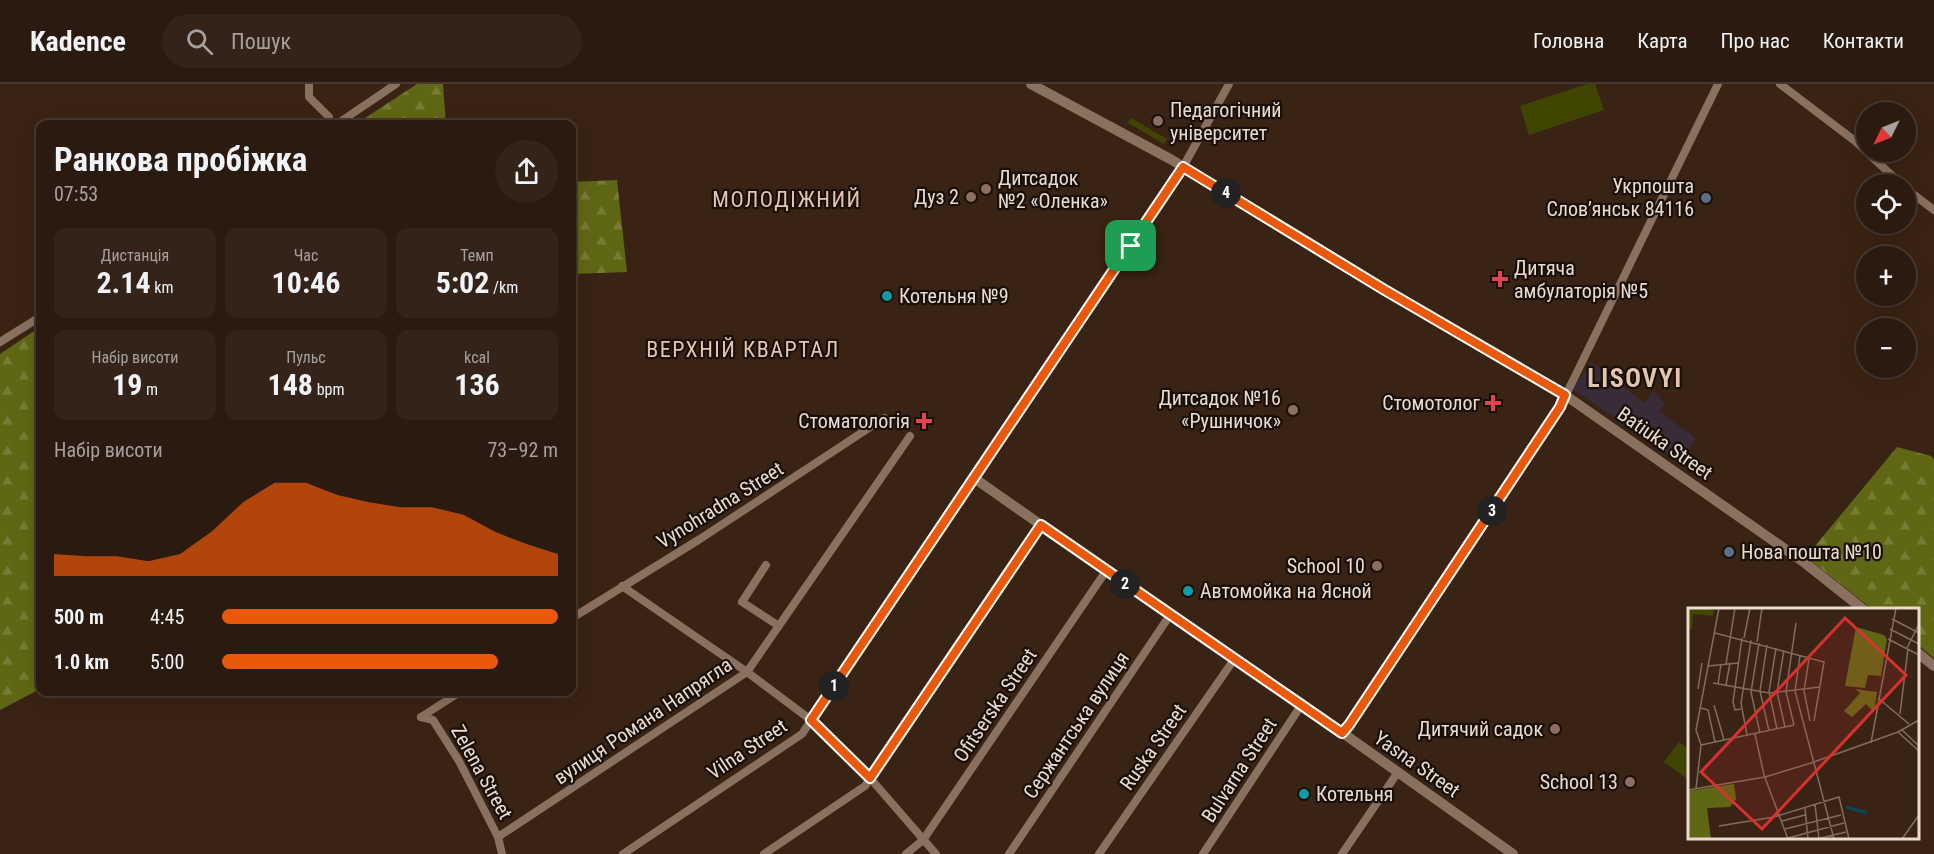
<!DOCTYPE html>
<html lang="uk">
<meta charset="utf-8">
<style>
body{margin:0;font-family:"Roboto Condensed",sans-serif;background:#332318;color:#f1f3f6;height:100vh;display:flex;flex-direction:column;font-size:22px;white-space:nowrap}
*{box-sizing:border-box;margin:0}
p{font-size:20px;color:#a6a19e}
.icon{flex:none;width:33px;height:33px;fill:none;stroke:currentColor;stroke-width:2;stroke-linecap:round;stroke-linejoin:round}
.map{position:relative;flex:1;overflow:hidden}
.panel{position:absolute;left:36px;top:36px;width:540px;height:576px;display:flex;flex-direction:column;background:#2b1a0f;border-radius:12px;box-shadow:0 6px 24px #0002,0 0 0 2px #47382f}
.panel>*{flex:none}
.needle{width:39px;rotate:227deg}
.controls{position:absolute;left:1856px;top:18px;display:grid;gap:12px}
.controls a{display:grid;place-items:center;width:60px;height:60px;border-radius:50%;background:#2b1a0f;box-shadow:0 6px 24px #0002,0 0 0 2px #47382f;font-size:30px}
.pin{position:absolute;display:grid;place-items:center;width:51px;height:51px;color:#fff;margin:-26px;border-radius:12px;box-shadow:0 3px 9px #0006}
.km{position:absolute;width:30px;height:30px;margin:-15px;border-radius:50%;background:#222;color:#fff;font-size:16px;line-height:30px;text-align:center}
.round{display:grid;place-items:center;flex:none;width:63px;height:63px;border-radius:32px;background:#332318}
.summary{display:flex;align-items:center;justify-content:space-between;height:102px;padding:0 18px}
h1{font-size:33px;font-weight:700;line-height:45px}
.figures{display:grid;grid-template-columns:repeat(3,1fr);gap:9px;height:102px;padding:6px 18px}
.figures div{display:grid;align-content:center;border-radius:12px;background:#332318;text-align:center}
.figures b{font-size:30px;font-weight:700}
.figures small{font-size:16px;font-weight:400}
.figures p{font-size:16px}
.chart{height:168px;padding:12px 18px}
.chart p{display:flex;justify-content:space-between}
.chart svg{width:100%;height:108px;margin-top:6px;fill:#ea580c;opacity:.7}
ul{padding:0 18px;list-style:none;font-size:20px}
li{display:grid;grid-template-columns:96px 72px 1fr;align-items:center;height:45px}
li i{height:15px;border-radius:8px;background:#ea580c}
header{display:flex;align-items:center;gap:36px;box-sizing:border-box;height:84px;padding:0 30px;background:#2b1a0f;border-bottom:2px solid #47382f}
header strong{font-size:28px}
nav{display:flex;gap:33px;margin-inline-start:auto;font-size:21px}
.search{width:420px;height:54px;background:#332318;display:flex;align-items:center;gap:15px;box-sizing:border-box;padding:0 21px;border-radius:33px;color:#a6a19e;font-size:22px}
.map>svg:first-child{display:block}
.commercial{fill:#392b38}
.green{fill:#404601}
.forest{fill:url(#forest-firs)}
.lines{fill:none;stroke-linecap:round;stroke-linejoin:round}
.minor{stroke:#8a705f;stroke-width:8}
.tertiary{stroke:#8a705f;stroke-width:10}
.route-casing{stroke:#fff;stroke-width:12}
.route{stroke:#ea580c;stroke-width:8}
.education-dot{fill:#8d6e63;stroke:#190f08;stroke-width:2}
.service-dot{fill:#5c6f8a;stroke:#190f08;stroke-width:2}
.health-dot{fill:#e0444e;stroke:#190f08;stroke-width:2}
.culture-dot{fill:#0f9aa8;stroke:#190f08;stroke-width:2}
.labels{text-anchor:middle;stroke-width:4.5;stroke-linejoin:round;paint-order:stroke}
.poi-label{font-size:20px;fill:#eadbd1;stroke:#190f08;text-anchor:end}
.street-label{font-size:20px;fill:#eadbd1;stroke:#190f08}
.quarter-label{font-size:22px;letter-spacing:1.5px;fill:#e2c4b1;stroke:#190f08}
.district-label{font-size:26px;font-weight:bold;letter-spacing:1.5px;fill:#e2c4b1;stroke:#190f08}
.inset-river{fill:none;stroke:#0d4756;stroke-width:3}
.inset-road{fill:none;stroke:#806d60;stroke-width:1.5}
.view{fill:#d73130;fill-opacity:0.15;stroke:#d73130;stroke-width:3}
.inset-edge{fill:none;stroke:#eadbd1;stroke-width:3}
</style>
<header>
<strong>Kadence</strong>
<div class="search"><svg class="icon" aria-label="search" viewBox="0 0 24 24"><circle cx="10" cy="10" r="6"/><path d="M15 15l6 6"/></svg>Пошук</div>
<nav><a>Головна</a><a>Карта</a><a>Про нас</a><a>Контакти</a></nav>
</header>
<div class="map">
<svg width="1934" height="770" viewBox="0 0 1934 770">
<defs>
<pattern id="forest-firs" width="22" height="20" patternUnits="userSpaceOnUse" patternTransform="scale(1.5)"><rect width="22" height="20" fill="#606714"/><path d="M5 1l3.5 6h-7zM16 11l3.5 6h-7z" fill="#777c35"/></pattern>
</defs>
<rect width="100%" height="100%" fill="#392314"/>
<path class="commercial" d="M1592,278L1644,319L1653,307L1665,319L1659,328L1696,354L1681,378L1572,305Z"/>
<g class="green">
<path d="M1587,0H1595L1604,26L1529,51L1520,22Z"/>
<path d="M1131,34L1167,55L1164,60L1128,39Z"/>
<path d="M1679,658L1689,665V696L1664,678Z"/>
</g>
<g class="forest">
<path d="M417,0H443L446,40H356Z"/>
<path d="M617,96L627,188L572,190V98Z"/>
<path d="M40,243V605L0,626V270Z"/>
<path d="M1897,363L1931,372L1934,375V574L1918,561V526L1872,525L1806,473Z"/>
</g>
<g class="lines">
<g class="minor">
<path d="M309,0V13L329,33L330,40"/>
<path d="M1780,0L1855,57L1901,100"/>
<path d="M337,40L396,0"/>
<path d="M1183,83L1229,0"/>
<path d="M1905,104L1934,126"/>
<path d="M0,258L40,233"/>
<path d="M766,481L742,518L779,542"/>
<path d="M622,502L747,588L811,636L870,694L936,770"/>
<path d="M572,534L700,455L884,334"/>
<path d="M421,633L433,636L459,677L498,753L502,770"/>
<path d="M421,633L460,608"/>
<path d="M1342,649L1349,641L1560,323L1718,0"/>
<path d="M498,753L747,588L910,352"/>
<path d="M623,770L802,650L974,394"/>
<path d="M764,770L865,702L1041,441"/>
<path d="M906,770L923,756L1106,487"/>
<path d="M1009,770L1170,531"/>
<path d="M1099,770L1235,574"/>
<path d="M1203,770L1302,620"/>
<path d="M1342,770L1398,688"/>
</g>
<g class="tertiary">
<path d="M1031,0L1172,76L1400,214L1565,311L1805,479L1864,526"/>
<path d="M1183,83L974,394L1191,546L1302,620L1513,770"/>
<path d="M1918,569L1934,582"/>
</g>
</g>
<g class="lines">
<defs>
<path id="route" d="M1183,83L1383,205L1565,311L1560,323L1349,641L1342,649L1041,441L870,694L811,636Z"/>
</defs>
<use href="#route" class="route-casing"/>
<use href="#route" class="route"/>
</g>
<g class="education-dot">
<circle cx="1158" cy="37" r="6"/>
<circle cx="986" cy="105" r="6"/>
<circle cx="971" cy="113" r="6"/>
<circle cx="1293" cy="326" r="6"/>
<circle cx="1377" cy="482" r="6"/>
<circle cx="1555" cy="645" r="6"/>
<circle cx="1630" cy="698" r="6"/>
</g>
<g class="service-dot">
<circle cx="1706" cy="114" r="6"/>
<circle cx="1729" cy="468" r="6"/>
</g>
<g class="health-dot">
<path d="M1497 186h6v6h6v6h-6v6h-6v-6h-6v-6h6z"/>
<path d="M1490 310h6v6h6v6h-6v6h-6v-6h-6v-6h6z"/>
<path d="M921 328h6v6h6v6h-6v6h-6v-6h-6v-6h6z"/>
</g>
<g class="culture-dot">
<circle cx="887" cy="212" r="6"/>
<circle cx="1188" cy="507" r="6"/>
<circle cx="1304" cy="710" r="6"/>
</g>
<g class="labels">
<g class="poi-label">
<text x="1170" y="33" text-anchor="start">Педагогічний<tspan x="1170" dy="23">університет</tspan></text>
<text x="998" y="101" text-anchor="start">Дитсадок<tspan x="998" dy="23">№2 «Оленка»</tspan></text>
<text x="1694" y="109">Укрпошта<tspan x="1694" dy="23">Слов’янськ 84116</tspan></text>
<text x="959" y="120">Дуз 2</text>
<text x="1514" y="191" text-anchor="start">Дитяча<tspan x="1514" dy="23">амбулаторія №5</tspan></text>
<text x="899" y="219" text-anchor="start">Котельня №9</text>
<text x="1281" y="321">Дитсадок №16<tspan x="1281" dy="23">«Рушничок»</tspan></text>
<text x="1480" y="326">Стомотолог</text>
<text x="910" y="344">Стоматологія</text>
<text x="1741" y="475" text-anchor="start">Нова пошта №10</text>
<text x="1365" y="489">School 10</text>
<text x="1200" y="514" text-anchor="start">Автомойка на Ясной</text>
<text x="1543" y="652">Дитячий садок</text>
<text x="1618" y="705">School 13</text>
<text x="1316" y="717" text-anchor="start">Котельня</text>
</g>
<g class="street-label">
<text transform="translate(1665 359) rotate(35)" y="7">Batiuka Street</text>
<text transform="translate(720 421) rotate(-32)" y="7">Vynohradna Street</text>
<text transform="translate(995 621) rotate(-56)" y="7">Ofitserska Street</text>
<text transform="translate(643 637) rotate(-34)" y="7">вулиця Романа Напрягла</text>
<text transform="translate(1076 641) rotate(-56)" y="7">Сержантська вулиця</text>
<text transform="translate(1153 663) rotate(-55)" y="7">Ruska Street</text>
<text transform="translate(747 665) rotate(-34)" y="7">Vilna Street</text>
<text transform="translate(1417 680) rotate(35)" y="7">Yasna Street</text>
<text transform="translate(1239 686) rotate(-57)" y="7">Bulvarna Street</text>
<text transform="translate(482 688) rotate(61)" y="7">Zelena Street</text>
</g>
<g class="quarter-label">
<text x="787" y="123">МОЛОДІЖНИЙ</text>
<text x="743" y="273">ВЕРХНІЙ КВАРТАЛ</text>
</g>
<g class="district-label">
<text x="1635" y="303">LISOVYI</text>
</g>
</g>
<g transform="translate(1688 524)">
<rect width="231" height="231" fill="#392314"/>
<path d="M0,0H26L25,8L5,6L4,21H0Z" fill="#404601"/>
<path d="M168,19L196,27L199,31L193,68L180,67L177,80L157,78ZM167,81L189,84L186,104L178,96L164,109L156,103L172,85ZM46,176L48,191L42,199L19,200L23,231H0V183Z" fill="#606714"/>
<path class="inset-river" d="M158,199L179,205"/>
<path class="inset-road" d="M204,11L231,25M202,21L231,36M27,25L136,54L126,113M56,30L62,0M200,31L231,47M69,34L74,0M71,35L63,84L72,125M79,37L72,83L81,123M88,40L81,84L89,121M219,40L231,16M96,42L89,84L97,119M112,48L107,83L146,231M121,51L116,83L122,113M38,56L47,0M20,58L50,55M25,75L81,85L132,79M30,76L33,56M38,77L42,55M10,81L14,55M190,90L221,116M26,97L36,132M13,100L20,102L27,134M53,101L47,102L45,94L54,30M212,106L220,41M106,117L98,84L108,15M214,122L231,138M210,124L231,143M67,126L76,167L100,231M59,127L53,95L63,32M183,135L208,0M13,137L8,122L31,0M13,137L106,117M8,181L13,137M0,182L77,169L123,155L210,124L231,112M127,196L131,231M117,200L120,231M94,213L117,207M31,218L86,209L151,189L161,231M97,221L153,207M100,230L156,215M129,231L158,224M214,231L231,207"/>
<path class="view" d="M157,10L218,67L74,221L13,164Z"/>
<rect width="231" height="231" class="inset-edge"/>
</g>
</svg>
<div class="controls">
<a><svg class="needle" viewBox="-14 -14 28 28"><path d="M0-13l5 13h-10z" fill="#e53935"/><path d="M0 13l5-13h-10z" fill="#a6a19e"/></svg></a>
<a><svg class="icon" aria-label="locate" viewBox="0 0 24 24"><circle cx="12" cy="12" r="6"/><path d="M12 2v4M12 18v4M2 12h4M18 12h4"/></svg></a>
<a>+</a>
<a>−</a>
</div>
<div class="pin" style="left:1131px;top:162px;background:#1e9e55"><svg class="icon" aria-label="arrive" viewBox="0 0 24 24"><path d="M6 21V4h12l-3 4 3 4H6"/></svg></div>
<b class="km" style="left:834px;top:602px">1</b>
<b class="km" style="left:1125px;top:500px">2</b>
<b class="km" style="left:1492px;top:427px">3</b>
<b class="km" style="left:1226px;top:109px">4</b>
<section class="panel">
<div class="summary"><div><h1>Ранкова пробіжка</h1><p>07:53</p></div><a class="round"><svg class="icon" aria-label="share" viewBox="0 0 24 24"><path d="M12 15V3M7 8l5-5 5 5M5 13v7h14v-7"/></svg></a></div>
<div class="figures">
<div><p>Дистанція</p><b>2.14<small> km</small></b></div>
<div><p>Час</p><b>10:46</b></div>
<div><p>Темп</p><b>5:02<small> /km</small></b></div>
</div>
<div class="figures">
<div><p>Набір висоти</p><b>19<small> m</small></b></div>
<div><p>Пульс</p><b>148<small> bpm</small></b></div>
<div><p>kcal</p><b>136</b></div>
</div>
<div class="chart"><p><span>Набір висоти</span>73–92 m</p>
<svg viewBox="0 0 160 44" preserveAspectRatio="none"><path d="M0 44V35L10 36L20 36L30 38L40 35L50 26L60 14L70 6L80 6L90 11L100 14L110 16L120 16L130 19L140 26L150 31L160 35V44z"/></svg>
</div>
<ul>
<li><b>500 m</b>4:45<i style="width:100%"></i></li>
<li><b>1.0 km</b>5:00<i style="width:82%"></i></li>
</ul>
</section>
</div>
